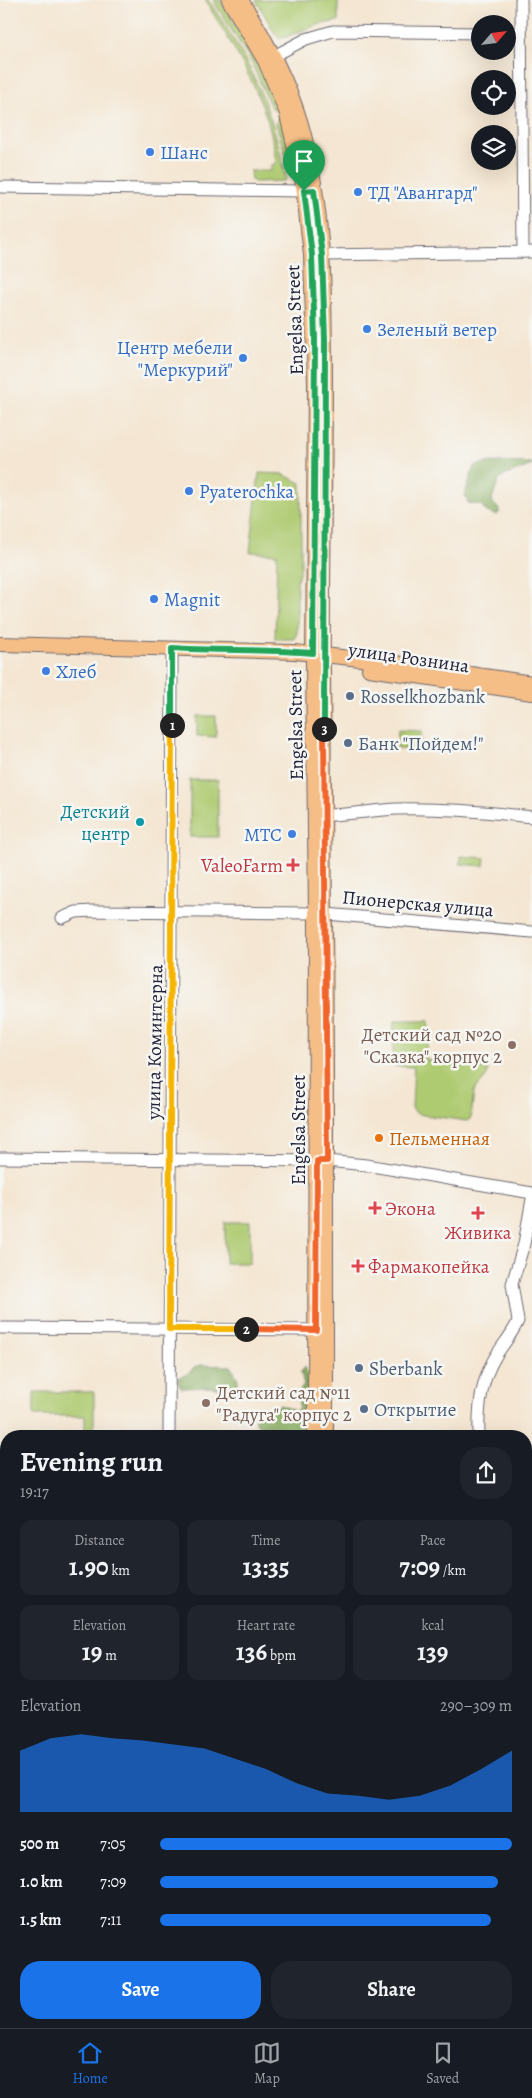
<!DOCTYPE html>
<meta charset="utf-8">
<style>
body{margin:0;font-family:Alegreya,serif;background:#20242c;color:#f1f3f6;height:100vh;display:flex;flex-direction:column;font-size:19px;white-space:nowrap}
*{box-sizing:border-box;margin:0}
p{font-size:16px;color:#9ea1a6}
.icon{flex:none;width:28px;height:28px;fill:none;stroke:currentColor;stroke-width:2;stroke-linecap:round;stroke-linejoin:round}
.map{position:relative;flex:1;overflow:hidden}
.details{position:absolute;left:0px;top:1430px;width:532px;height:599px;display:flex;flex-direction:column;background:#171b24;border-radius:20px 20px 0 0;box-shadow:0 5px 20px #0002}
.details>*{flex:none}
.needle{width:32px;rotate:62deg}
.fabs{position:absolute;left:471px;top:15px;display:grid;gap:10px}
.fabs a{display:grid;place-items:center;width:45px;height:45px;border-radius:50%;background:#171b24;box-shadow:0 5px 20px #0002;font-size:25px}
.pin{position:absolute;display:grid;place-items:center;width:42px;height:42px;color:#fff;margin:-51px -21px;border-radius:50% 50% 50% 0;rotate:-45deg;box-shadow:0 0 5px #0007}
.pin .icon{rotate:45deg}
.km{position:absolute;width:25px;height:25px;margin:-12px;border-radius:50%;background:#222;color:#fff;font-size:14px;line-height:25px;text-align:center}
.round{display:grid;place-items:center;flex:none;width:52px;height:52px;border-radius:20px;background:#20242c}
.headline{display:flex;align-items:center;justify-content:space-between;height:85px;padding:0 20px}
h1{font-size:28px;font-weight:600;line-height:38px}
.metrics{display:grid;grid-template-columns:repeat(3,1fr);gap:8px;height:85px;padding:5px 20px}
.metrics div{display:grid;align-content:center;border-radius:12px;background:#20242c;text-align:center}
.metrics b{font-size:25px;font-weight:600}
.metrics small{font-size:14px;font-weight:400}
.metrics p{font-size:14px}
.chart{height:140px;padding:10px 20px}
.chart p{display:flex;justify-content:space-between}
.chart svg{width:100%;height:90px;margin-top:5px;fill:#1a73e8;opacity:.7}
.action{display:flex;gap:10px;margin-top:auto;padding:10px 20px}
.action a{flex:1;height:58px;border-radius:20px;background:#1a73e8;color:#fff;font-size:20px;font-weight:600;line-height:58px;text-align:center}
.action a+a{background:#20242c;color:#f1f3f6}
ul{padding:0 20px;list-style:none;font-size:16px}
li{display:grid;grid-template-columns:80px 60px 1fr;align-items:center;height:38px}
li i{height:12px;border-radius:6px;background:#1a73e8}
.tabs{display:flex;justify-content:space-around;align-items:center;height:70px;border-top:1px solid #363941;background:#171b24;font-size:14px;color:#9ea1a6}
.tabs a{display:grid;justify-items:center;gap:2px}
.tabs .on{color:#1a73e8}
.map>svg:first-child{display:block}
.green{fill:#afcb72;stroke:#687656}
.forest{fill:#8baf64;stroke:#566850}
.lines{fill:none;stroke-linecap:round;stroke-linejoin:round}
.minor-casing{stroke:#6c6770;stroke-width:13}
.major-casing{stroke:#6c6770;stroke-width:16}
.minor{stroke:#fff;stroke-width:11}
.major{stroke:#f5be86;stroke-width:14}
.major-bridge-casing{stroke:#6c6770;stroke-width:16;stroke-linecap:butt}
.major-bridge{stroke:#f5be86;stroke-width:14}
.split-1-casing{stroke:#fff;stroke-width:10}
.split-2-casing{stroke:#fff;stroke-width:10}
.split-3-casing{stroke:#fff;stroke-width:10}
.split-4-casing{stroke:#fff;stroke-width:10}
.split-1{stroke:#22a559;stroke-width:6}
.split-2{stroke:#f5b400;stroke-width:6}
.split-3{stroke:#f0652b;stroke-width:6}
.split-4{stroke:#22a559;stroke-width:6}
.shop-dot{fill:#3f7fe0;stroke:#f6f6f2;stroke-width:2}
.service-dot{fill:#5c6f8a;stroke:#f6f6f2;stroke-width:2}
.culture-dot{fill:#0f9aa8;stroke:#f6f6f2;stroke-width:2}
.health-dot{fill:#e0444e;stroke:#f6f6f2;stroke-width:2}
.education-dot{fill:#8d6e63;stroke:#f6f6f2;stroke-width:2}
.food-dot{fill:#e8710a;stroke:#f6f6f2;stroke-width:2}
.labels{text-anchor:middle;stroke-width:5;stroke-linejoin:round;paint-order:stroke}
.shop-label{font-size:19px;fill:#366cbe;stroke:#f6f6f2;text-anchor:start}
.street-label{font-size:19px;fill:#22223b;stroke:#f6f6f2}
.service-label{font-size:19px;fill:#4e5e75;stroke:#f6f6f2;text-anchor:start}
.culture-label{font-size:19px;fill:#0d838f;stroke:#f6f6f2;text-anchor:end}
.health-label{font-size:19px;fill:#be3a42;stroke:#f6f6f2;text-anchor:start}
.education-label{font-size:19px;fill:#785e54;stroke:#f6f6f2;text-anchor:end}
.food-label{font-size:19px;fill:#c56008;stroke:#f6f6f2;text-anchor:start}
</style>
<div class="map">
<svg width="532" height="2028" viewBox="0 0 532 2028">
<rect width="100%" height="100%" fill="#f6f6f2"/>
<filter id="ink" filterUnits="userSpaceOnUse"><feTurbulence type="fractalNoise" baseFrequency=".02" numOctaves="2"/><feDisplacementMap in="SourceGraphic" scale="10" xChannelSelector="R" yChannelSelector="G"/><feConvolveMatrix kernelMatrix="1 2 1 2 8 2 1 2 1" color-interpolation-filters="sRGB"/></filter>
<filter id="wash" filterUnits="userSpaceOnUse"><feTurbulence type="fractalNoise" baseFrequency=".0096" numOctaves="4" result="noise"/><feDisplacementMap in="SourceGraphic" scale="20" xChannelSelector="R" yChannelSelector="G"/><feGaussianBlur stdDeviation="1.12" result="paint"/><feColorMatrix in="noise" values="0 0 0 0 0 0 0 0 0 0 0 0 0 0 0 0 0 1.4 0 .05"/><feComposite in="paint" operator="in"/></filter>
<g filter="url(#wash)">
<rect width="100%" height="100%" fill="#f4e6d2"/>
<g class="green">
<path d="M205,0H208C233,36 255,73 269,115C277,135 281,157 286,178L285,181L255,182L251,180L250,171H271V165L276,164C272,105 235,50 205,0Z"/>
<path d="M213,0H220L257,58L279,110H275L271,107L251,61Z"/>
<path d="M256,0H338V21L317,25L286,37L280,38L276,35Z"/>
<path d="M281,116L295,174L293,179L276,123L277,119Z"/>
<path d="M259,473L282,474L301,483V567L297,580V633L294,639H275L277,554L250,552Z"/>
<path d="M197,716H216V737L197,736Z"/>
<path d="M398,730L421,731V750L397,749Z"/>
<rect x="190" y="780" width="28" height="57"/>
<path d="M461,856L485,858L484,866L460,864Z"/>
<path d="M394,1021H429L426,1060L488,1070L487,1076L474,1091L471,1118L467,1121L417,1114L412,1108L414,1067L393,1066Z"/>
<rect x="225" y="1222" width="25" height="41"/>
<path d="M34,1392H94V1436H85V1416H34Z"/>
<path d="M526,1788L532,1818V1838L526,1835Z"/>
<path d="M295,2023V2022L393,2023L391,2028H293Z"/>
</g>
<g class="forest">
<path d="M491,462L532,463V465L504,476L499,480L492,499L493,503L499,509V513L496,515L487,512L481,505L468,503L465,494L474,466Z"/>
<path d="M200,1365L231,1366L238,1379V1385L226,1392L213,1387L181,1388L178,1383L179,1378L189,1373L194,1367Z"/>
<path d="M305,1367L307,1372V1436H271L278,1430L277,1426L258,1425L255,1422V1417L280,1405L295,1411L299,1409V1392L304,1385L301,1372Z"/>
</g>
</g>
<g filter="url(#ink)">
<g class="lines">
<defs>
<g id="minor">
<path d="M521,0L523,252"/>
<path d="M508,33L521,32"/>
<path d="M274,56L306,39L333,31L480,33"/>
<path d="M0,187L304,191"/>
<path d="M322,255L532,252"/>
<path d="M325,815C350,815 373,810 398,809C442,808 488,812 532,817"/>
<path d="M326,914L532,932"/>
<path d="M62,918L76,912L93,911L316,913"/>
<path d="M0,1158L317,1161"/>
<path d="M327,1161L366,1165L532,1193"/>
<path d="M0,1328L316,1330"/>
<path d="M169,1436L172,648"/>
<path d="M479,1436C478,1407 481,1379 497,1354C504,1343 513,1333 518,1321L512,1284L524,1244L532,1199"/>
<path d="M526,1453H532"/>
<path d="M0,1488H6"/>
<path d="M0,1660H6"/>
<path d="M0,1916L4,1905L6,1876"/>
<path d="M526,1922L532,1907"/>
<path d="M485,2028L487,2022"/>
</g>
<g id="major">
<path d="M229,0L265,61L286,111L302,177L311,255L315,384L313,662L316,913L315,1436"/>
<path d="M241,0C266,39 288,80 301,124C325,208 325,299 325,385C325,480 322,575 323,670C326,925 327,1181 326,1436"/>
<path d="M0,644L295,652L388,662L532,683"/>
<path d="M369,669L532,693"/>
<path d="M6,1951L5,1966L6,1974"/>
<path d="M73,2022L80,2028"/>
<path d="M97,2022L101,2028"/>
<path d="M43,2028L48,2022"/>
</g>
</defs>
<use href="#minor" class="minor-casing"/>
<use href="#major" class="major-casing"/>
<use href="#minor" class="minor"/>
<use href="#major" class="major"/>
<defs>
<path id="major-bridge" d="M52,2028L56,2022"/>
</defs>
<use href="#major-bridge" class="major-bridge-casing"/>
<use href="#major-bridge" class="major-bridge"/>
</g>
</g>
<g class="lines" filter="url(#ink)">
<defs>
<path id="split-1" d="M172,725V648C219,651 266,649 313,653L315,339L312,255L304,191"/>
<path id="split-2" d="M172,725L169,1329H246"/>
<path id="split-3" d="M246,1329L316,1330L317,1161H327L324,729"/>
<path id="split-4" d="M304,191L314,190L322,255L325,339L324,729"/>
</defs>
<use href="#split-1" class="split-1-casing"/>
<use href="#split-2" class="split-2-casing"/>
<use href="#split-3" class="split-3-casing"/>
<use href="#split-4" class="split-4-casing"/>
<use href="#split-1" class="split-1"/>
<use href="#split-2" class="split-2"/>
<use href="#split-3" class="split-3"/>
<use href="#split-4" class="split-4"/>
</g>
<g class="shop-dot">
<circle cx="150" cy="152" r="5"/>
<circle cx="358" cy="192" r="5"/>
<circle cx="367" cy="329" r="5"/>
<circle cx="243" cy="358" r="5"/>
<circle cx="189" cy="491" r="5"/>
<circle cx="154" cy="599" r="5"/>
<circle cx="46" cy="671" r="5"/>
<circle cx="292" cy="834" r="5"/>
</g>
<g class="service-dot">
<circle cx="350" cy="696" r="5"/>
<circle cx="348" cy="743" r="5"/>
<circle cx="359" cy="1368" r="5"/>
<circle cx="364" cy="1409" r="5"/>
</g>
<circle class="culture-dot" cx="140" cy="822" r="5"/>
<g class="health-dot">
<path d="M290.5 857.5h5v5h5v5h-5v5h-5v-5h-5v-5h5z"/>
<path d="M372.5 1200.5h5v5h5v5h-5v5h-5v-5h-5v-5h5z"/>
<path d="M475.5 1205.5h5v5h5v5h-5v5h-5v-5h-5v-5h5z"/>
<path d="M355.5 1258.5h5v5h5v5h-5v5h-5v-5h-5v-5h5z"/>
</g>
<g class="education-dot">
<circle cx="512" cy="1045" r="5"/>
<circle cx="206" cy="1403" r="5"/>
</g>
<circle class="food-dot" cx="379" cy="1138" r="5"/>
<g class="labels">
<g class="shop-label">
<text x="160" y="159">Шанс</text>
<text x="368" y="199">ТД "Авангард"</text>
<text x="377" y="336">Зеленый ветер</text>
<text x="233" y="354" text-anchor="end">Центр мебели<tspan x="233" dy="22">"Меркурий"</tspan></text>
<text x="199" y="498">Pyaterochka</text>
<text x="164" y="606">Magnit</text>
<text x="56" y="678">Хлеб</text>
<text x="282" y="841" text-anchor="end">МТС</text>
</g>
<g class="street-label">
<text transform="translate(294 320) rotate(-92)" y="7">Engelsa Street</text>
<text transform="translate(409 657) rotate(8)" y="7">улица Рознина</text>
<text transform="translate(295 725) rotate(-91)" y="7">Engelsa Street</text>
<text transform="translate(418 903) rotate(5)" y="7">Пионерская улица</text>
<text transform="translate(154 1042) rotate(-89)" y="7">улица Коминтерна</text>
<text transform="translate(298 1130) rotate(-90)" y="7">Engelsa Street</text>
</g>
<g class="service-label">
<text x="360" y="703">Rosselkhozbank</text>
<text x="358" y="750">Банк "Пойдем!"</text>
<text x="369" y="1375">Sberbank</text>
<text x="374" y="1416">Открытие</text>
</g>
<g class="culture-label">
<text x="130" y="818">Детский<tspan x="130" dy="22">центр</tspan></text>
</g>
<g class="health-label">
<text x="283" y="872" text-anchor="end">ValeoFarm</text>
<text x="385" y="1215">Экона</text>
<text x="478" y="1239" text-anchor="middle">Живика</text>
<text x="368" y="1273">Фармакопейка</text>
</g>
<g class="education-label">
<text x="502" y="1041">Детский сад №20<tspan x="502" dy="22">"Сказка" корпус 2</tspan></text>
<text x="216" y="1399" text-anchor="start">Детский сад №11<tspan x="216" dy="22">"Радуга" корпус 2</tspan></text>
</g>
<g class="food-label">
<text x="389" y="1145">Пельменная</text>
</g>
</g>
</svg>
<div class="fabs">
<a><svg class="needle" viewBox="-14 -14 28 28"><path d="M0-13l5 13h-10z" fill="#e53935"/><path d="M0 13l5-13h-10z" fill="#9ea1a6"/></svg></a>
<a><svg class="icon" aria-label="locate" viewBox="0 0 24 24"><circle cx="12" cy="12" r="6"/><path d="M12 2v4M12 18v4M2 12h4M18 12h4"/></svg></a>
<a><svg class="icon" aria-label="layers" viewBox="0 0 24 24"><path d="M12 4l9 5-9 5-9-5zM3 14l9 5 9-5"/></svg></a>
</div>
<div class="pin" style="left:304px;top:191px;background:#1e9e55"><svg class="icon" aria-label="arrive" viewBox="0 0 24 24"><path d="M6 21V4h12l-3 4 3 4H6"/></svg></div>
<b class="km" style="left:172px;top:725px">1</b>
<b class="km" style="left:246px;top:1329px">2</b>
<b class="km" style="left:324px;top:729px">3</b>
<section class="details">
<div class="headline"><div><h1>Evening run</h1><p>19:17</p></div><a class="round"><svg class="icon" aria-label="share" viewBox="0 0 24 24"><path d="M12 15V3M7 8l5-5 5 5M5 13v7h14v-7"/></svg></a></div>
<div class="metrics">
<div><p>Distance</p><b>1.90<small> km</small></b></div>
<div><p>Time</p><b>13:35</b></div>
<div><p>Pace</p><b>7:09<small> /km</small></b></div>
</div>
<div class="metrics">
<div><p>Elevation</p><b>19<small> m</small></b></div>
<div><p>Heart rate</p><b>136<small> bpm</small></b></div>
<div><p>kcal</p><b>139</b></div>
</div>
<div class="chart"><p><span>Elevation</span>290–309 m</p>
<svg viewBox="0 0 160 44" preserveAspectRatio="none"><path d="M0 44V14L10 8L20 6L30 8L40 9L50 11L60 13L70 18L80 23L90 30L100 35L110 36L120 38L130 36L140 31L150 23L160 14V44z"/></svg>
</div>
<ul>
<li><b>500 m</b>7:05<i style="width:100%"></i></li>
<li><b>1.0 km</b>7:09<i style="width:96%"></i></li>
<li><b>1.5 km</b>7:11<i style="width:94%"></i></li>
</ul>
<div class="action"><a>Save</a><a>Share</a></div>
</section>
</div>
<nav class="tabs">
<a class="on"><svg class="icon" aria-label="home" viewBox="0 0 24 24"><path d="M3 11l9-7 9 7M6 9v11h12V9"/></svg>Home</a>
<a><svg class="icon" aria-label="map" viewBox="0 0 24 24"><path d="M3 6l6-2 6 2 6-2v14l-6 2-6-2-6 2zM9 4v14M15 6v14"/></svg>Map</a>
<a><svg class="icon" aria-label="saved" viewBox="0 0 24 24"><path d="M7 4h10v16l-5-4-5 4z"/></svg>Saved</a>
</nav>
